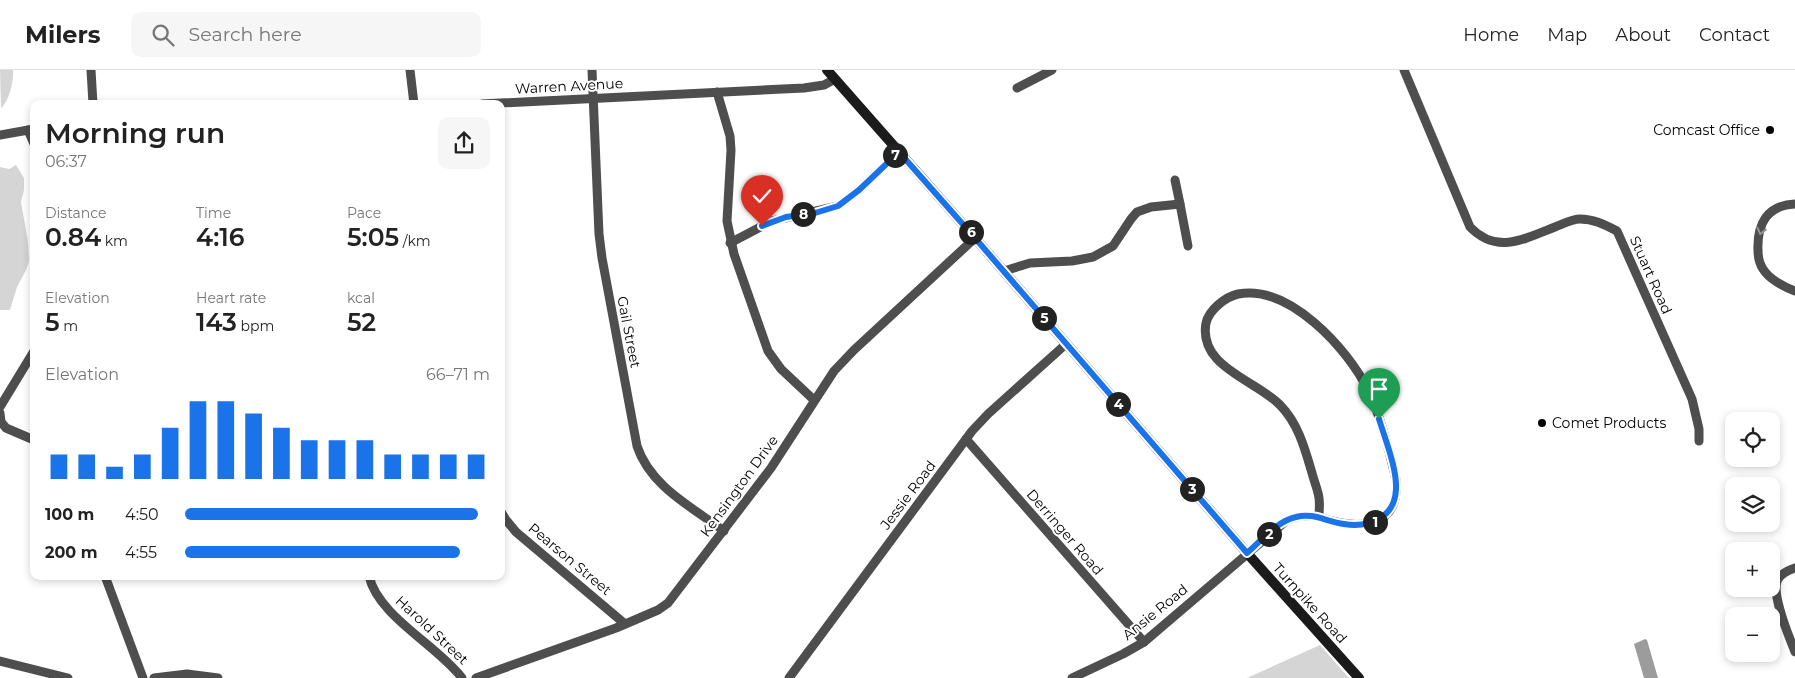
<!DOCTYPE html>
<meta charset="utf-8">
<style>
body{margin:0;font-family:Montserrat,sans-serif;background:#f6f6f6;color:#222;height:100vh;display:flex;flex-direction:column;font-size:19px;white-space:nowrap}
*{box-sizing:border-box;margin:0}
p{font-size:16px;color:#767676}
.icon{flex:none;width:28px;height:28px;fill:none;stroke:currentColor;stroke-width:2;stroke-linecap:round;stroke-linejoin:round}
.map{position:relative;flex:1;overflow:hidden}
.side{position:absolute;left:30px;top:30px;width:475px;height:480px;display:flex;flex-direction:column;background:#fff;border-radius:10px;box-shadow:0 2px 8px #0003}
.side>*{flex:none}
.buttons{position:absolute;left:1725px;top:342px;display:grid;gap:10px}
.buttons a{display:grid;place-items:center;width:55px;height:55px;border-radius:10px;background:#fff;box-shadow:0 2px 8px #0003;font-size:25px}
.pin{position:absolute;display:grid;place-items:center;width:42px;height:42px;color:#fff;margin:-51px -21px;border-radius:50% 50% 50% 0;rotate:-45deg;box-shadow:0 0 5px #0007}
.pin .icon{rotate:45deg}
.km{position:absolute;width:25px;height:25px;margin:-12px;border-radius:50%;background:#222;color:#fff;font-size:14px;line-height:25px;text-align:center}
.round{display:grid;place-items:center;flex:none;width:52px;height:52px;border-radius:10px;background:#f6f6f6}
.headline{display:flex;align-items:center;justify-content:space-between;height:85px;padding:0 15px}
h1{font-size:28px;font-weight:600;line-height:38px}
.metrics{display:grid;grid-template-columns:repeat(3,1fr);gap:8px;height:85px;padding:5px 15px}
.metrics div{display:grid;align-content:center}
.metrics b{font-size:25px;font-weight:600}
.metrics small{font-size:14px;font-weight:400}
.metrics p{font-size:14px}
.chart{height:140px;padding:10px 15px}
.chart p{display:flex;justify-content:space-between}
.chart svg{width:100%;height:90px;margin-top:5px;stroke:#1a73e8;stroke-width:6}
ul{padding:0 15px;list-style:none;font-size:16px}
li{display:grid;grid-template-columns:80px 60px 1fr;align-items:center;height:38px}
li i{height:12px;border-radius:6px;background:#1a73e8}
header{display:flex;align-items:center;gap:30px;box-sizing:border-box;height:70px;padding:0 25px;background:#fff;border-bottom:1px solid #e0e0e0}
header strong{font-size:24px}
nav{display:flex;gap:28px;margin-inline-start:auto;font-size:18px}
.search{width:350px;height:45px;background:#f6f6f6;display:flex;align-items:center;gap:12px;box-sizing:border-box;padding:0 18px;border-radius:10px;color:#767676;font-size:19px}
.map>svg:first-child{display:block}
.green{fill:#d5d5d5}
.water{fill:#9c9c9c}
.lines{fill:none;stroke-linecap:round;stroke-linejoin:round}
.street{stroke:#4e4e4e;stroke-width:9}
.secondary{stroke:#1b1b1b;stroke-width:10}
.oneway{stroke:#959595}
.route-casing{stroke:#fff;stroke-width:10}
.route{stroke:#1a73e8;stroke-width:6}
.poi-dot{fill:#000;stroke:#fff;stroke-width:2}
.labels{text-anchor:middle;stroke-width:4;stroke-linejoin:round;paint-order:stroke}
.street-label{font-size:14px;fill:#000;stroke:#fff}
.poi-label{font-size:14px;fill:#000;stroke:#fff;text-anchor:end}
</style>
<header>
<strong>Milers</strong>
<div class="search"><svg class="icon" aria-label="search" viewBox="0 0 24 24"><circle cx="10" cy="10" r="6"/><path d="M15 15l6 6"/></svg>Search here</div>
<nav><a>Home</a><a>Map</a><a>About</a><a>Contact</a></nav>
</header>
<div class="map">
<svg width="1795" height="608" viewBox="0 0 1795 608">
<rect width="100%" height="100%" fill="#fff"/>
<g class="green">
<path d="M0,0H13C14,10 9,32 1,38Z"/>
<path d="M16,95L24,108V120L21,132L28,172L29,191L26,200L17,217L10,240H0V97L9,99Z"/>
<path d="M1320,575L1349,608H1247Z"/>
</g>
<path class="water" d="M1645,569L1647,570L1658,608H1644L1634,574Z"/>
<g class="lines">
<g class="street">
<path d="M91,0L93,34"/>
<path d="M410,0L414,34"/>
<path d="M592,0L599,164L602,188L637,376C650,416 692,437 724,461"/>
<path d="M1404,0L1470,157C1497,185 1524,169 1555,157C1563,154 1572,149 1580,149C1594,149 1605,155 1617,161L1692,329L1699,359V371"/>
<path d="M1017,18L1052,0"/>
<path d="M717,22L730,66L731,80L727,151L734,184L768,281L781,299L814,330"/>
<path d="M482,34L804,18L824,15L835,9"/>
<path d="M28,60L34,74"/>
<path d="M0,65L34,59"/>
<path d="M1175,110L1180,134"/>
<path d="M1795,134C1767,135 1757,154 1758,180C1758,187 1759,193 1763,199C1769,209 1784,217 1795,221"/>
<path d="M730,173L772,151L838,136L859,120L899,82"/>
<path d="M1004,201L1030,193L1072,191L1093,187L1113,176L1131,149L1137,142L1151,137L1180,134L1188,176"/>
<path d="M0,337L34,281"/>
<path d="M0,343L1,352L6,358L34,370"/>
<path d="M966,369L1144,572"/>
<path d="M501,442L506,450L516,462L625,554"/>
<path d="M1795,498C1789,500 1782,503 1778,509C1770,523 1789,566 1795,582"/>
<path d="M105,506L143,608"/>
<path d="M369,506C378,546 437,575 462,608"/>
<path d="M0,591L68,608"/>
<path d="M154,608L187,604L218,608"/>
<path d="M476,608L616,558L658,540L668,533L771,398L834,301L854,280L975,168"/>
<path d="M789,608L972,361L988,344L1066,274"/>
<path d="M1072,608L1123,584L1144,572L1286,451C1297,445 1307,445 1319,447C1319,441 1320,434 1319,428C1318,420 1314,411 1312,403C1305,379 1298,353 1280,335C1256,310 1198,297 1206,253C1209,240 1225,227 1238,224C1289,214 1348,279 1368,320C1381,347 1389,380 1396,410C1400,462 1354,459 1319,447"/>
</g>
<path class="secondary" d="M827,0L975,168L1247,483L1359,608"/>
</g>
<defs><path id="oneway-chevron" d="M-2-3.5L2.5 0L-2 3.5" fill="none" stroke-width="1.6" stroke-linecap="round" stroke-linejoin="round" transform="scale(1.25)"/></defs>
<use class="oneway" href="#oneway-chevron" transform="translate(1761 161) rotate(104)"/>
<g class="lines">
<defs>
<path id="route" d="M762,156L786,147L815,143L838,136L859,120L899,82L975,168L1247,483C1261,471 1277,451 1296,447C1313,442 1327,452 1344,454C1369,458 1395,448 1396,419C1397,398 1385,369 1379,349"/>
</defs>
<use href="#route" class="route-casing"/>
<use href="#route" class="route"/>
</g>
<g class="poi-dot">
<circle cx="1770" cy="60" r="5"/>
<circle cx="1542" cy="353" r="5"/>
</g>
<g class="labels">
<g class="street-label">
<text transform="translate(569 16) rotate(-3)" y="5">Warren Avenue</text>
<text transform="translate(1651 205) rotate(66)" y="5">Stuart Road</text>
<text transform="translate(629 262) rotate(79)" y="5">Gail Street</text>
<text transform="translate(739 416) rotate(-54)" y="5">Kensington Drive</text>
<text transform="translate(908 425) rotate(-53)" y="5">Jessie Road</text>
<text transform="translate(1065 462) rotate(49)" y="5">Derringer Road</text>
<text transform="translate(570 489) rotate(40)" y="5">Pearson Street</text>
<text transform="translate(1310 533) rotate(48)" y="5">Turnpike Road</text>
<text transform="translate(1155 542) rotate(-39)" y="5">Ansie Road</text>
<text transform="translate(432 560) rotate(43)" y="5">Harold Street</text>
</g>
<g class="poi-label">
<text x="1760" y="65">Comcast Office</text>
<text x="1552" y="358" text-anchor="start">Comet Products</text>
</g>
</g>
</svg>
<div class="buttons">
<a><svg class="icon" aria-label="locate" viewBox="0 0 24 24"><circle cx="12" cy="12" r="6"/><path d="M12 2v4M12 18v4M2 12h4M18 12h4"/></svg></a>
<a><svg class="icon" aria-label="layers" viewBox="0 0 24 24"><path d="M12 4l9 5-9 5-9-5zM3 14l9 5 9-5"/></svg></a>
<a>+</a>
<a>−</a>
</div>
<div class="pin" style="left:1379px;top:349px;background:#1e9e55"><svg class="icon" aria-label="arrive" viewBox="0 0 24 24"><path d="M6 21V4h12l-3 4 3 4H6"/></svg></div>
<div class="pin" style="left:762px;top:156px;background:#d93025"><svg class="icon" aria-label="check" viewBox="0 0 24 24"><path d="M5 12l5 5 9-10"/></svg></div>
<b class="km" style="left:1375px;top:452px">1</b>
<b class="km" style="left:1269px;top:464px">2</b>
<b class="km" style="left:1192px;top:419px">3</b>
<b class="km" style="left:1118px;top:334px">4</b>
<b class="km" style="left:1044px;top:248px">5</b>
<b class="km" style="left:971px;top:162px">6</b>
<b class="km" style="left:895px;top:85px">7</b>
<b class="km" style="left:803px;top:144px">8</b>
<section class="side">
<div class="headline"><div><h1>Morning run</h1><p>06:37</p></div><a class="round"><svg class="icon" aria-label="share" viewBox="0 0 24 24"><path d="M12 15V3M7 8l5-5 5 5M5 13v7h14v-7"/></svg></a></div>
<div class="metrics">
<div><p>Distance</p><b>0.84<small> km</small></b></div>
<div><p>Time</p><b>4:16</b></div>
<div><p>Pace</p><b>5:05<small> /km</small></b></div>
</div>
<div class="metrics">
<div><p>Elevation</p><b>5<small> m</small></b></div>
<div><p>Heart rate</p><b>143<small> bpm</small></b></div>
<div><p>kcal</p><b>52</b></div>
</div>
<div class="chart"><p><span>Elevation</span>66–71 m</p>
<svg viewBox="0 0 160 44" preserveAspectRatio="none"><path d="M5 44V32M15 44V32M25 44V38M35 44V32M45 44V19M55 44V6M65 44V6M75 44V12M85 44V19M95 44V25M105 44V25M115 44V25M125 44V32M135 44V32M145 44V32M155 44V32"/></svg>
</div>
<ul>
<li><b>100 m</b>4:50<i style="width:96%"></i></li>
<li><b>200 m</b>4:55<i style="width:90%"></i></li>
</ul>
</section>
</div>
